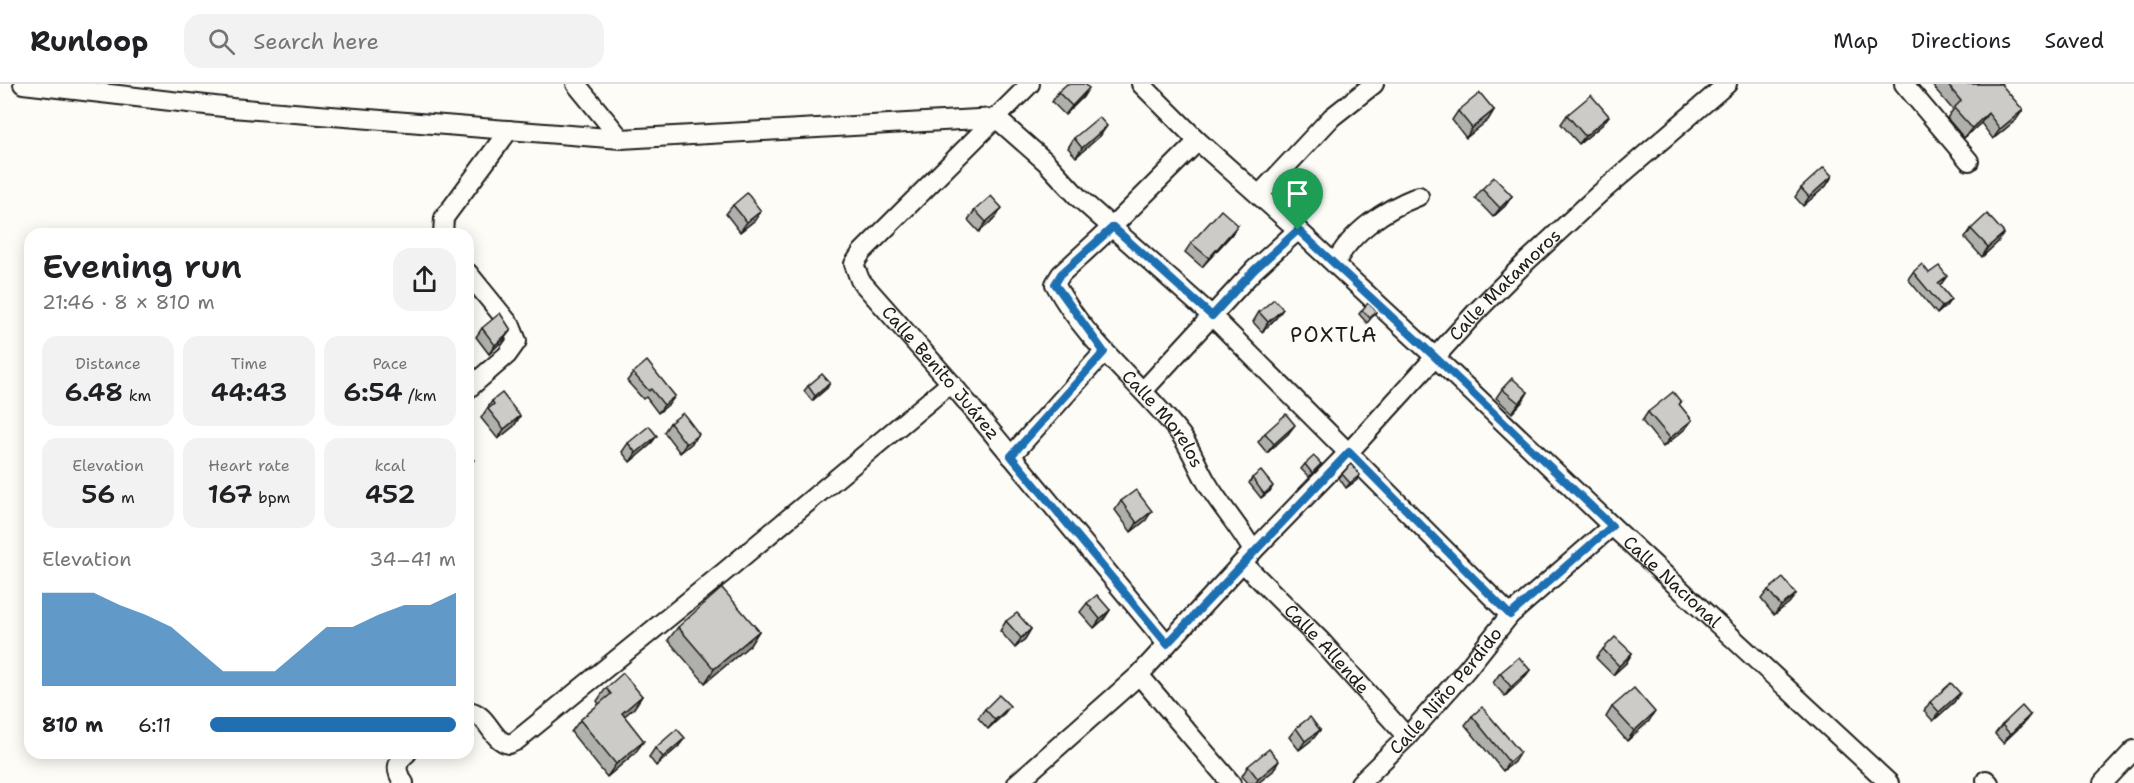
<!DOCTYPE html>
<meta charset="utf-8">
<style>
body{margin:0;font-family:"Shantell Sans",sans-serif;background:#f2f2f2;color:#202124;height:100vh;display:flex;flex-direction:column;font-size:22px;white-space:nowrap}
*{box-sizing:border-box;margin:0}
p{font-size:20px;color:#757577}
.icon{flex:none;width:33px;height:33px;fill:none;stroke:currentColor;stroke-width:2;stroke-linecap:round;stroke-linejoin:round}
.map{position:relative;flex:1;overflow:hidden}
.side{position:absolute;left:24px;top:144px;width:450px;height:531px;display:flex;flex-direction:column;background:#fff;border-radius:18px;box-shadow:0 3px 15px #0003}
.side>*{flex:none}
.pin{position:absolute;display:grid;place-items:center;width:51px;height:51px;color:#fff;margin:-62px -26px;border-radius:50% 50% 50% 0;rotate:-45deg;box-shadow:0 0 6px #0007}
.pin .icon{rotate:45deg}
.round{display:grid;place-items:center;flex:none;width:63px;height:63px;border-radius:18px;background:#f2f2f2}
.headline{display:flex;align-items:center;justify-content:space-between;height:102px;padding:0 18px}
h1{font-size:33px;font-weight:600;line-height:45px}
.stats{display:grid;grid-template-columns:repeat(3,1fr);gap:9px;height:102px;padding:6px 18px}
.stats div{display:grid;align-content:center;border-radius:15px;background:#f2f2f2;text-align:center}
.stats b{font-size:26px;font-weight:600}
.stats small{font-size:16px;font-weight:400}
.stats p{font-size:16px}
.chart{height:168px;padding:12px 18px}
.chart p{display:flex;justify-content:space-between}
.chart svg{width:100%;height:108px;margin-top:6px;fill:#1f6fb2;opacity:.7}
ul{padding:0 18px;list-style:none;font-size:20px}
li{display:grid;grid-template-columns:96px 72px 1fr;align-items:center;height:45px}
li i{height:15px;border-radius:8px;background:#1f6fb2}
header{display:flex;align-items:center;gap:36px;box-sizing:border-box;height:84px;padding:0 30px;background:#fff;border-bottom:2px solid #e0e0e0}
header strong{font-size:28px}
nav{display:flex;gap:33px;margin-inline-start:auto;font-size:21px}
.search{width:420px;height:54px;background:#f2f2f2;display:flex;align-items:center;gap:15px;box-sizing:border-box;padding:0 21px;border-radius:18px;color:#757577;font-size:22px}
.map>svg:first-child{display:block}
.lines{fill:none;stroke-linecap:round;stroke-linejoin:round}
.minor-casing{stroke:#1c1c1c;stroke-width:22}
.minor{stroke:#fdfcf7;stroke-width:18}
.wall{fill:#afafac;stroke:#1c1c1c;stroke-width:1.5}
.shaded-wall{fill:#8f8e8c;stroke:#1c1c1c;stroke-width:1.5}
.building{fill:#cccbc8;stroke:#1c1c1c;stroke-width:1.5}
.route-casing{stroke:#fff;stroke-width:12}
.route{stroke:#1f6fb2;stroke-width:8}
.labels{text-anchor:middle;stroke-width:5;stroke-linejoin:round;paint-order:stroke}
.street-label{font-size:18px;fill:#1c1c1c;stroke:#fdfcf7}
.quarter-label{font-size:21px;letter-spacing:1.5px;fill:#1c1c1c;stroke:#fdfcf7}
</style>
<header>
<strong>Runloop</strong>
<div class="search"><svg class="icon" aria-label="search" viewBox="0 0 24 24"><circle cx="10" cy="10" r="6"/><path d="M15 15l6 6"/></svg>Search here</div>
<nav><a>Map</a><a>Directions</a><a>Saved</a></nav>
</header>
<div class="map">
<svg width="2134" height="699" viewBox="0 0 2134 699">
<rect width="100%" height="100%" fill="#fdfcf7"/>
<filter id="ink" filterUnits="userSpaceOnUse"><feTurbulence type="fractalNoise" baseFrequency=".0167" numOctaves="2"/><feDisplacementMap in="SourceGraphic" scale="12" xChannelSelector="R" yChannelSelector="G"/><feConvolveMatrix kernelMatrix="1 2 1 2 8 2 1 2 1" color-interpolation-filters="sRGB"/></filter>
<g filter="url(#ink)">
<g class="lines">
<defs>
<g id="minor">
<path d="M23,0L232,24L621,55L996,34L1046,78L1079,114L1212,232L1510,531"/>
<path d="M576,0L621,55"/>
<path id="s1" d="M1030,0L862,168L854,180L860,196L951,299L1167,560"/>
<path id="s2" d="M1141,0L1198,57L1298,146L1435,273L1612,442L1889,699"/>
<path d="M1904,0L1969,77"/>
<path id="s3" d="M1198,57L1112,143L1061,190L1055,200C1086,259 1141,299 1181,351C1191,365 1198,384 1207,399C1221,423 1240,443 1253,467"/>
<path d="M1259,111L1332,33L1374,0"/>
<path d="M443,150L444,134L509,46"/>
<path d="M1335,180C1351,147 1386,125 1419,112"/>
<path d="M468,189L511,242L517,257L507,271L468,305"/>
<path d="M1143,307L1254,186L1298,146"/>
<path d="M1011,372L1104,268"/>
<path id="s4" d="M1243,479L1321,557L1407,653"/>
<path d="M1139,591L1231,699"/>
<path d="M468,627C489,630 490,656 509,660L516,657L723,489L951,299"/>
<path d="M1986,696L1989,699"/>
<path d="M404,699C395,687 395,679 407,669"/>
<path id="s5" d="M1017,699L1139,591L1253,467L1349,368L1477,227L1525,179L1598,111L1727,0"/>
<path id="s6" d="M1360,699L1407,653L1467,585L1510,531L1612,442"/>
<path d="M2103,699L2134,666"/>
</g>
</defs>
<use href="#minor" class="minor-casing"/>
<use href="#minor" class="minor"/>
</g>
<g class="wall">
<path d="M1931,0H2001L2016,36L1993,55L1981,39L1964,54L1947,34L1953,26Z"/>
<path d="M1058,8L1083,13L1065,31L1052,18Z"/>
<path d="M1494,26L1488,36L1466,54L1452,36L1458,27Z"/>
<path d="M1567,31L1603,40L1579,60L1561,40Z"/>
<path d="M1100,52L1076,73L1068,64L1074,54Z"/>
<path d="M1832,92L1826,102L1803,122L1795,113L1801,104Z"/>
<path d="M1482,105L1512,112L1505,122L1493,133L1475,114Z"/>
<path d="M733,121L755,136L740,148L726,130Z"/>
<path d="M975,126L995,134L979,148L968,136Z"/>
<path d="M1238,141L1231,151L1202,183L1185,168L1191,159Z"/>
<path d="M1971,145L1998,158L1982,173L1965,154Z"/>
<path d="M1913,188L1929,189L1942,199L1939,201L1951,215L1946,222L1937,230L1908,195Z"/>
<path d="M1283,225L1276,234L1262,248L1253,238L1259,228Z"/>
<path d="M1362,226L1377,227L1367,239L1359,230Z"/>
<path d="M482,244L504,255L489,270L476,253Z"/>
<path d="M633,289L675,312L669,320L658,329L646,313L643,315L627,297Z"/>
<path d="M808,302L827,304L812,317L804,307Z"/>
<path d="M1502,305L1528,308L1522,318L1512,329L1496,314Z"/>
<path d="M492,317L520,332L514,342L498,355L481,334Z"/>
<path d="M1681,318L1679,321L1692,336L1685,345L1663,363L1642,337L1648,328Z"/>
<path d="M670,339L692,359L680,369L664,348Z"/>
<path d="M1265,349L1288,350L1267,369L1258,358Z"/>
<path d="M628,359L650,361L630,378L622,368Z"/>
<path d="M1305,380H1321L1309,393L1301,385Z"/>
<path d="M1342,390L1357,396L1346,404L1339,394Z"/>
<path d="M1252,394L1270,407L1261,414L1249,399Z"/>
<path d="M1121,417L1146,436L1131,448L1115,426Z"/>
<path d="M1768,506L1796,510L1789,519L1774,531L1761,515Z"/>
<path d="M1087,519L1110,526L1104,535L1094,544L1080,528Z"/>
<path d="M1006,537L1031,545L1025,555L1015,564L1000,547Z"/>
<path d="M678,543L759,547L750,561L705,599L668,556Z"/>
<path d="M1603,565L1632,569L1626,579L1613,591L1596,574Z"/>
<path d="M1530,586L1523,595L1505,612L1493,599L1500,589Z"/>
<path d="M606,604L642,612L634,624L624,632L635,669L607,693L571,648L580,636L599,620L597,617Z"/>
<path d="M1930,618H1954L1933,637L1924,627Z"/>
<path d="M1612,623L1649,637L1627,657L1606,633Z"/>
<path d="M985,625L1003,631L988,645L978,634Z"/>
<path d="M2030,631L2023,640L2003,659L1995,650L2002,641Z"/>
<path d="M1472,632L1514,678L1503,687L1465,641Z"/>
<path d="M1296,644L1320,646L1313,655L1299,666L1289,653Z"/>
<path d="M678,663L656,682L649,673L655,664Z"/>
<path d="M1248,682L1273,687L1258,699H1248L1242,692Z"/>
</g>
<g class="shaded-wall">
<path d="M1089,4L1083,13L1065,31L1072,22Z"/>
<path d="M1494,26L1488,36L1466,54L1472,44Z"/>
<path d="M2023,26L2016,36L1993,55L2000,45Z"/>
<path d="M1988,29L1981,39L1964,54L1972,44Z"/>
<path d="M1609,32L1603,40L1579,60L1585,52Z"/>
<path d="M1107,42L1100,52L1076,73L1082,64Z"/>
<path d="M1832,92L1826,102L1803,122L1809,113Z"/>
<path d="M1512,112L1505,122L1493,133L1500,124Z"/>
<path d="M1002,124L995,134L979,148L986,138Z"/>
<path d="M761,127L755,136L740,148L747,138Z"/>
<path d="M1238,141L1231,151L1202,183L1209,174Z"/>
<path d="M2004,149L1998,158L1982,173L1988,163Z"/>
<path d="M1947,192L1942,199L1933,206L1938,199Z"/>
<path d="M1951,215L1946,222L1937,230L1942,223Z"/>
<path d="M1283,225L1276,234L1262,248L1268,238Z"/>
<path d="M511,246L504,255L489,270L495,261Z"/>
<path d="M830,299L827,304L812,317L815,312Z"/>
<path d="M1528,308L1522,318L1512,329L1519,319Z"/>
<path d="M675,312L669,320L658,329L664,321Z"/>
<path d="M520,332L514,342L498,355L504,345Z"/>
<path d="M1692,336L1685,345L1663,363L1670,354Z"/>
<path d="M1295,341L1288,350L1267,369L1274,360Z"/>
<path d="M699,350L692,359L680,369L686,360Z"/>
<path d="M657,352L650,361L630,378L636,369Z"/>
<path d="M1360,391L1357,396L1346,404L1350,399Z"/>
<path d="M1273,402L1270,407L1261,414L1264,410Z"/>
<path d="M1152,427L1146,436L1131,448L1137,439Z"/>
<path d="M1796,510L1789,519L1774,531L1781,522Z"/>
<path d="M1110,526L1104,535L1094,544L1100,535Z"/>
<path d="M1031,545L1025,555L1015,564L1021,554Z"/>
<path d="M759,547L750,561L705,599L714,585Z"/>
<path d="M1632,569L1626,579L1613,591L1619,582Z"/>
<path d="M1530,586L1523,595L1505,612L1511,603Z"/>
<path d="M1960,609L1954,618L1933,637L1939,628Z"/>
<path d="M642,612L634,624L613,642L622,629Z"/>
<path d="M1010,622L1003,631L988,645L995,636Z"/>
<path d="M1655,628L1649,637L1627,657L1634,647Z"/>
<path d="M2030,631L2023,640L2003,659L2010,650Z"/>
<path d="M1320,646L1313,655L1299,666L1305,657Z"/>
<path d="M685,654L678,663L656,682L663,673Z"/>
<path d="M644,657L635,669L607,693L616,680Z"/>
<path d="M1520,668L1514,678L1503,687L1509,678Z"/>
<path d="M1279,677L1273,687L1258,699H1256L1258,695Z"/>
</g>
<g class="building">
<path d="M1067,0H1085L1089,4L1072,22L1058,8Z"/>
<path d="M1947,0H2001L2023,26L2000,45L1988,29L1972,44L1954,24L1961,17Z"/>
<path d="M1480,9L1494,26L1472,44L1458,27Z"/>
<path d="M1591,11L1609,32L1585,52L1567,31Z"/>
<path d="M1099,33L1107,42L1082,64L1074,54Z"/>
<path d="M1824,83L1832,92L1809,113L1801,104Z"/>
<path d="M1494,93L1512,112L1500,124L1482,105Z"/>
<path d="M747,109L761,127L747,138L733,121Z"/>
<path d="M991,112L1002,124L986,138L975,126Z"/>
<path d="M1221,126L1238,141L1209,174L1191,159Z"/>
<path d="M1987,130L2004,149L1988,163L1971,145Z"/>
<path d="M1922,180L1929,189L1939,182L1947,192L1938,199L1951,215L1942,223L1913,188Z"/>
<path d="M1274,215L1283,225L1268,238L1259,228Z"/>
<path d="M1368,219L1377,227L1370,234L1362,226Z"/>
<path d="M500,229L511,246L495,261L482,244Z"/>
<path d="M647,277L675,312L664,321L651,305L649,307L633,289Z"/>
<path d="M822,290L830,299L815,312L808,302Z"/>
<path d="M1512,294L1528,308L1519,319L1502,305Z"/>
<path d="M1673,308L1681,318L1679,320L1692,336L1670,354L1648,328Z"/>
<path d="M502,309L520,332L504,345L488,325L494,320L492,317Z"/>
<path d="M683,329L699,350L686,360L670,339Z"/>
<path d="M1286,330L1295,341L1274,360L1265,349Z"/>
<path d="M649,342L657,352L636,369L628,359Z"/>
<path d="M468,369L474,376L468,380Z"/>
<path d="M1314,372L1321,380L1312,389L1305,380Z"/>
<path d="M1351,380L1360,391L1350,399L1342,390Z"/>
<path d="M1261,387L1273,402L1264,410L1252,394Z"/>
<path d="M1136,406L1152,427L1137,439L1121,417Z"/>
<path d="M1783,494L1796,510L1781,522L1768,506Z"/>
<path d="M722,504L759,547L714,585L678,543Z"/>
<path d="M1097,511L1110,526L1100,535L1087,519Z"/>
<path d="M1017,529L1031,545L1021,554L1006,537Z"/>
<path d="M1615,553L1632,569L1619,582L1603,565Z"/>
<path d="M1519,573L1530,586L1511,603L1500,589Z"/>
<path d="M623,589L642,612L622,629L644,657L616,680L580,636L611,610L606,604Z"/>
<path d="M1951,599L1960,609L1939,628L1930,618Z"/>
<path d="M1634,604L1655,628L1634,647L1612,623Z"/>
<path d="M999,611L1010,622L995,636L985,625Z"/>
<path d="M2022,622L2030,631L2010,650L2002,641Z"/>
<path d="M1482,623L1520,668L1509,678L1472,632Z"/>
<path d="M1310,633L1320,646L1305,657L1296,644Z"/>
<path d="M677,645L685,654L663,673L655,664Z"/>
<path d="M1269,665L1279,677L1258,695L1248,682Z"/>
</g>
</g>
<g class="lines" filter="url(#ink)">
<defs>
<path id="route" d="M1113,143L1212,232L1254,186L1298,146L1435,273L1612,442L1510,531L1349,368L1167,560L1011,372L1104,268L1055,200L1061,190Z"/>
</defs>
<use href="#route" class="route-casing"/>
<use href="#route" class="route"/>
</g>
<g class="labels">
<g class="street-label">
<text dy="6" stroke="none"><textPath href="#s5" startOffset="698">Calle Matamoros</textPath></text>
<text dy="6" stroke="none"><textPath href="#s1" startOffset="392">Calle Benito Juárez</textPath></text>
<text dy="6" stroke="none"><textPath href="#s3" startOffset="376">Calle Morelos</textPath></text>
<text dy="6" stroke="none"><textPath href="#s2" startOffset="728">Calle Nacional</textPath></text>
<text dy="6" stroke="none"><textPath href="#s4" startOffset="120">Calle Allende</textPath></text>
<text dy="6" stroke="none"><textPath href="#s6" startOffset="126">Calle Niño Perdido</textPath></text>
</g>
<g class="quarter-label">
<text x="1334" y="258">POXTLA</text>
</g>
</g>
</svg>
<div class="pin" style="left:1298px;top:146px;background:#1e9e55"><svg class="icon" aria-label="arrive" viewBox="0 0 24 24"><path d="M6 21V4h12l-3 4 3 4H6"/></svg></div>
<section class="side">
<div class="headline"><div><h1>Evening run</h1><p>21:46 · 8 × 810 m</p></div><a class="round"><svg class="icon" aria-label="share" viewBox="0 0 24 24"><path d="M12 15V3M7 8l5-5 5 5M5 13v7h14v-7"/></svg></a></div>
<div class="stats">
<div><p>Distance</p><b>6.48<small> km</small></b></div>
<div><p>Time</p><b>44:43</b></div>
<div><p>Pace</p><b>6:54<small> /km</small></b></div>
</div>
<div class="stats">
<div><p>Elevation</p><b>56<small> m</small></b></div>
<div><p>Heart rate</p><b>167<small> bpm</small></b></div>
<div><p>kcal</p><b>452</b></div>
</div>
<div class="chart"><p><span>Elevation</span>34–41 m</p>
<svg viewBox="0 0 160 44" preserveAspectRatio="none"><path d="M0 44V6L10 6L20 6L30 11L40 15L50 20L60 29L70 38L80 38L90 38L100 29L110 20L120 20L130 15L140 11L150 11L160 6V44z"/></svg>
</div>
<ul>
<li><b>810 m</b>6:11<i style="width:100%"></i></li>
</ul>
</section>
</div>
